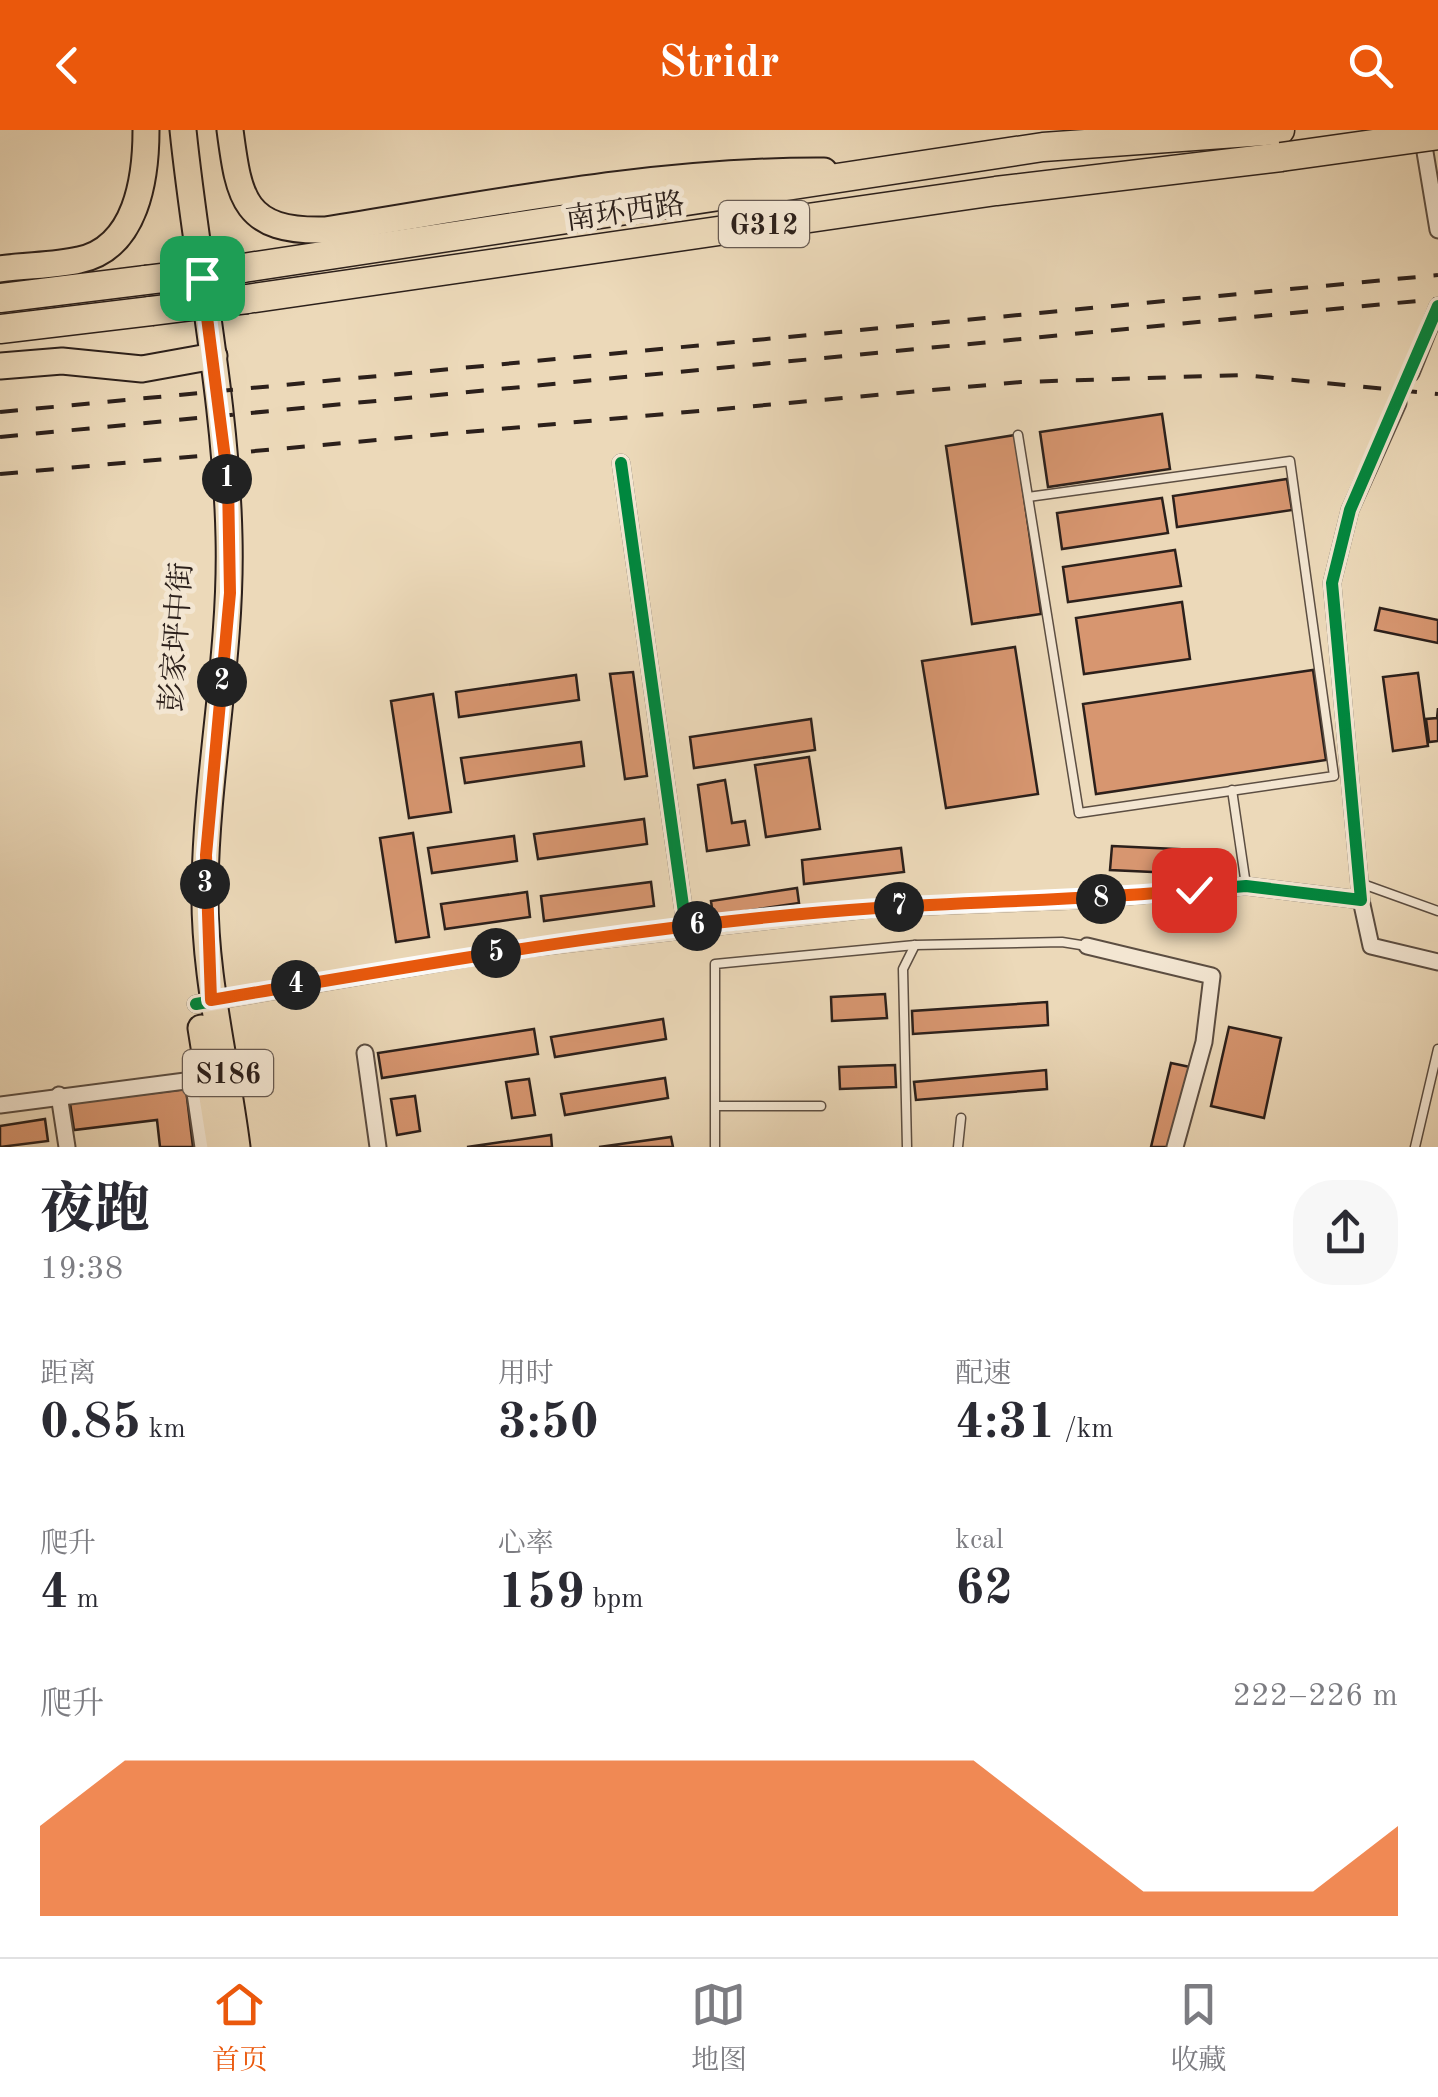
<!DOCTYPE html>
<html lang="zh">
<meta charset="utf-8">
<style>
body{margin:0;font-family:"Old Standard TT","Noto Serif SC",serif;background:#f7f7f7;color:#2b2b33;height:100vh;display:flex;flex-direction:column;font-size:38px;white-space:nowrap}
*{box-sizing:border-box;margin:0}
p{font-size:32px;color:#7c7c81}
.icon{flex:none;width:55px;height:55px;fill:none;stroke:currentColor;stroke-width:2;stroke-linecap:round;stroke-linejoin:round}
.map{position:relative;height:1017px;overflow:hidden}
.side{display:flex;flex-direction:column;background:#fff;flex:1}
.side>*{flex:none}
.pin{position:absolute;display:grid;place-items:center;width:85px;height:85px;color:#fff;margin:-42px;border-radius:20px;box-shadow:0 5px 15px #0006}
.km{position:absolute;width:50px;height:50px;margin:-25px;border-radius:50%;background:#222;color:#fff;font-size:28px;line-height:50px;text-align:center}
.round{display:grid;place-items:center;flex:none;width:105px;height:105px;border-radius:40px;background:#f7f7f7}
.head{display:flex;align-items:center;justify-content:space-between;height:170px;padding:0 40px}
h1{font-size:55px;font-weight:800;line-height:75px}
.figures{display:grid;grid-template-columns:repeat(3,1fr);gap:15px;height:170px;padding:10px 40px}
.figures div{display:grid;align-content:center}
.figures b{font-size:50px;font-weight:800}
.figures small{font-size:28px;font-weight:400}
.figures p{font-size:28px}
.chart{height:280px;padding:20px 40px}
.chart p{display:flex;justify-content:space-between}
.chart svg{width:100%;height:180px;margin-top:10px;fill:#ea580c;opacity:.7}
header{display:flex;justify-content:space-between;align-items:center;height:130px;padding:0 40px;background:#ea580c;color:#fff;font-size:45px;font-weight:800}
.menu{display:flex;justify-content:space-around;align-items:center;height:140px;border-top:2px solid #e1e1e2;background:#fff;font-size:28px;color:#7c7c81}
.menu a{display:grid;justify-items:center;gap:5px}
.menu .selected{color:#ea580c}
.map>svg:first-child{display:block}
.building{fill:#d79670;stroke:#2c201b;stroke-width:2.5}
.lines{fill:none;stroke-linecap:round;stroke-linejoin:round}
.minor-tunnel{stroke:#c6b499;stroke-width:15;stroke-dasharray:15 8;stroke-linecap:butt}
.service-casing{stroke:#5c4e42;stroke-width:11}
.minor-casing{stroke:#5c4e42;stroke-width:19}
.primary-casing{stroke:#2c201b;stroke-width:29}
.trunk-casing{stroke:#2c201b;stroke-width:31}
.service{stroke:#f3e6d2;stroke-width:8}
.minor{stroke:#f3e6d2;stroke-width:15}
.primary{stroke:#ecd9b9;stroke-width:25}
.trunk{stroke:#ecd9b9;stroke-width:28}
.rail{stroke:#2c201b;stroke-width:4;stroke-dasharray:18 18;stroke-linecap:butt}
.trunk-bridge-casing{stroke:#2c201b;stroke-width:31;stroke-linecap:butt}
.trunk-bridge{stroke:#ecd9b9;stroke-width:28}
.cycleway-casing{stroke:#f3e6d2;stroke-width:19}
.cycleway{stroke:#00873e;stroke-width:12}
.route-casing{stroke:#fff;stroke-width:20}
.route{stroke:#ea580c;stroke-width:12}
.labels{text-anchor:middle;stroke-width:10;stroke-linejoin:round;paint-order:stroke}
.shield{fill:#f3e6d2;stroke:#685b52;stroke-width:2.5}
.shield-label{font-size:28px;font-weight:bold;fill:#2c201b}
.street-label{font-size:30px;fill:#2c201b;stroke:#f3e6d2}
</style>
<header><svg class="icon" aria-label="back" viewBox="0 0 24 24"><path d="M15 5l-7 7 7 7"/></svg>Stridr<svg class="icon" aria-label="search" viewBox="0 0 24 24"><circle cx="10" cy="10" r="6"/><path d="M15 15l6 6"/></svg></header>
<div class="map">
<svg width="1438" height="1017" viewBox="0 0 1438 1017">
<rect width="100%" height="100%" fill="#ecd9b9"/>
<filter id="stains"><feTurbulence type="fractalNoise" baseFrequency=".002" numOctaves="4"/><feColorMatrix values="0 0 0 0 .2 0 0 0 0 .09 0 0 0 0 .02 0 0 0 .5 -.17"/></filter>
<radialGradient id="worn" r=".72"><stop offset=".6" stop-color="#630" stop-opacity="0"/><stop offset="1" stop-color="#630" stop-opacity=".3"/></radialGradient>
<g class="building">
<path d="M1162,284L1170,339L1048,357L1040,302Z"/>
<path d="M1015,305L1041,484L972,494L946,316Z"/>
<path d="M1287,349L1292,380L1177,397L1173,366Z"/>
<path d="M1162,368L1168,403L1062,419L1057,383Z"/>
<path d="M1175,420L1181,456L1068,472L1063,437Z"/>
<path d="M1182,472L1190,529L1084,544L1076,488Z"/>
<path d="M1380,478L1438,490V513L1375,500Z"/>
<path d="M1015,517L1038,664L946,678L922,531Z"/>
<path d="M1313,540L1326,630L1096,664L1083,574Z"/>
<path d="M633,542L647,646L625,649L610,544Z"/>
<path d="M1418,543L1428,616L1393,621L1383,547Z"/>
<path d="M576,545L579,570L459,587L456,562Z"/>
<path d="M433,564L451,682L409,688L391,571Z"/>
<path d="M1438,578V611L1429,612L1426,589L1437,588Z"/>
<path d="M811,589L815,620L694,638L690,607Z"/>
<path d="M581,612L584,636L465,653L461,628Z"/>
<path d="M809,627L820,699L766,707L755,635Z"/>
<path d="M725,650L732,693L745,691L749,715L707,721L698,655Z"/>
<path d="M644,689L647,714L538,729L534,704Z"/>
<path d="M413,703L429,807L396,812L380,708Z"/>
<path d="M514,706L517,731L432,743L428,718Z"/>
<path d="M1112,716L1218,721L1217,745L1110,740Z"/>
<path d="M901,718L904,742L804,754L802,730Z"/>
<path d="M651,752L654,776L544,791L541,766Z"/>
<path d="M797,758L799,773L713,786L711,771Z"/>
<path d="M527,762L530,787L445,799L441,774Z"/>
<path d="M885,864L887,888L832,891L831,867Z"/>
<path d="M1047,872L1048,895L913,904L912,881Z"/>
<path d="M663,889L666,909L555,927L551,907Z"/>
<path d="M1229,897L1281,908L1264,988L1211,976Z"/>
<path d="M534,899L538,924L382,948L378,923Z"/>
<path d="M1171,933L1190,937L1172,1017H1151Z"/>
<path d="M895,935L896,957L840,959L839,937Z"/>
<path d="M1046,940L1047,959L916,970L914,952Z"/>
<path d="M665,948L668,968L565,985L561,964Z"/>
<path d="M529,949L535,985L512,988L506,952Z"/>
<path d="M186,959L193,1017H160L157,990L74,1000L70,973Z"/>
<path d="M415,966L420,1001L397,1005L391,969Z"/>
<path d="M45,989L48,1011L0,1017V996Z"/>
<path d="M551,1005L552,1017H467Z"/>
<path d="M671,1007L673,1017H599Z"/>
</g>
<g class="lines">
<path class="minor-tunnel" d="M1398,273L1411,243"/>
<defs>
<g id="service">
<path d="M1018,305L1079,683L1334,646L1290,331L1028,367"/>
<path d="M1232,660L1246,755"/>
<path d="M1360,753L1438,781"/>
<path d="M717,976H821"/>
<path d="M715,1017V834L915,815L1062,812L1087,816"/>
<path d="M907,1017L903,839L915,815"/>
<path d="M958,1017L961,988"/>
<path d="M1415,1017L1438,919"/>
</g>
<g id="minor">
<path d="M1422,4L1438,100"/>
<path d="M1411,243L1438,176"/>
<path d="M621,333L686,797"/>
<path d="M1361,770L1371,816L1438,832"/>
<path d="M1087,816L1212,846L1204,912L1175,1017"/>
<path d="M196,874L519,819L877,778L1081,770L1246,756L1361,770L1332,453L1350,380L1398,273"/>
<path d="M365,923L378,1017"/>
<path d="M197,943L193,950L203,1017"/>
<path d="M59,965L67,1017"/>
<path d="M0,975L193,950"/>
</g>
<g id="primary">
<path d="M183,0C197,136 226,270 229,407C232,523 207,638 205,754C203,844 226,929 237,1017"/>
<path d="M230,0C239,69 244,102 325,100C490,74 656,40 824,41"/>
<path d="M0,139C26,135 53,136 79,130C137,118 146,47 146,0"/>
<path d="M0,236L62,231L142,239L214,226"/>
<path d="M201,898L220,1017"/>
</g>
<g id="trunk">
<path d="M243,138L1043,17L1280,0"/>
<path d="M0,168L146,150"/>
<path d="M247,169L996,61L1281,27"/>
<path d="M0,199L151,181"/>
</g>
</defs>
<use href="#service" class="service-casing"/>
<use href="#minor" class="minor-casing"/>
<use href="#primary" class="primary-casing"/>
<use href="#trunk" class="trunk-casing"/>
<use href="#service" class="service"/>
<use href="#minor" class="minor"/>
<use href="#primary" class="primary"/>
<use href="#trunk" class="trunk"/>
<g class="rail">
<path d="M0,282L1438,145"/>
<path d="M0,307L1438,169"/>
<path d="M0,344L1021,252L1243,245L1438,264"/>
</g>
<defs>
<g id="trunk-bridge">
<path d="M1281,27L1438,5"/>
<path d="M146,150L243,138"/>
<path d="M151,181L247,169"/>
</g>
</defs>
<use href="#trunk-bridge" class="trunk-bridge-casing"/>
<use href="#trunk-bridge" class="trunk-bridge"/>
<defs>
<g id="cycleway">
<path d="M621,333L686,797"/>
<path d="M196,874L519,819L877,778L1081,770L1246,756L1361,770L1332,453L1350,380L1438,176"/>
</g>
</defs>
<use href="#cycleway" class="cycleway-casing"/>
<use href="#cycleway" class="cycleway"/>
</g>
<g class="lines">
<defs>
<path id="route" d="M202,148L228,352L230,463L206,725L211,870C432,833 653,793 877,778C983,771 1088,770 1194,760"/>
</defs>
<use href="#route" class="route-casing"/>
<use href="#route" class="route"/>
</g>
<g class="labels">
<g class="shield">
<rect x="719" y="71" width="90" height="46" rx="8"/>
<rect x="183" y="920" width="90" height="46" rx="8"/>
</g>
<g class="shield-label">
<text x="764" y="104">G312</text>
<text x="228" y="953">S186</text>
</g>
<g class="street-label">
<text transform="translate(625 81) rotate(-8)" y="10">南环西路</text>
<text transform="translate(176 507) rotate(-86)" y="10">彭家坪中街</text>
</g>
</g>
<rect width="100%" height="100%" filter="url(#stains)"/>
<rect width="100%" height="100%" fill="url(#worn)"/>
</svg>
<div class="pin" style="left:202px;top:148px;background:#1e9e55"><svg class="icon" aria-label="arrive" viewBox="0 0 24 24"><path d="M6 21V4h12l-3 4 3 4H6"/></svg></div>
<div class="pin" style="left:1194px;top:760px;background:#d93025"><svg class="icon" aria-label="check" viewBox="0 0 24 24"><path d="M5 12l5 5 9-10"/></svg></div>
<b class="km" style="left:227px;top:349px">1</b>
<b class="km" style="left:222px;top:552px">2</b>
<b class="km" style="left:205px;top:754px">3</b>
<b class="km" style="left:296px;top:855px">4</b>
<b class="km" style="left:496px;top:823px">5</b>
<b class="km" style="left:697px;top:796px">6</b>
<b class="km" style="left:899px;top:777px">7</b>
<b class="km" style="left:1101px;top:769px">8</b>
</div>
<section class="side">
<div class="head"><div><h1>夜跑</h1><p>19:38</p></div><a class="round"><svg class="icon" aria-label="share" viewBox="0 0 24 24"><path d="M12 15V3M7 8l5-5 5 5M5 13v7h14v-7"/></svg></a></div>
<div class="figures">
<div><p>距离</p><b>0.85<small> km</small></b></div>
<div><p>用时</p><b>3:50</b></div>
<div><p>配速</p><b>4:31<small> /km</small></b></div>
</div>
<div class="figures">
<div><p>爬升</p><b>4<small> m</small></b></div>
<div><p>心率</p><b>159<small> bpm</small></b></div>
<div><p>kcal</p><b>62</b></div>
</div>
<div class="chart"><p><span>爬升</span>222–226 m</p>
<svg viewBox="0 0 160 44" preserveAspectRatio="none"><path d="M0 44V22L10 6L20 6L30 6L40 6L50 6L60 6L70 6L80 6L90 6L100 6L110 6L120 22L130 38L140 38L150 38L160 22V44z"/></svg>
</div>
</section>
<nav class="menu">
<a class="selected"><svg class="icon" aria-label="home" viewBox="0 0 24 24"><path d="M3 11l9-7 9 7M6 9v11h12V9"/></svg>首页</a>
<a><svg class="icon" aria-label="map" viewBox="0 0 24 24"><path d="M3 6l6-2 6 2 6-2v14l-6 2-6-2-6 2zM9 4v14M15 6v14"/></svg>地图</a>
<a><svg class="icon" aria-label="saved" viewBox="0 0 24 24"><path d="M7 4h10v16l-5-4-5 4z"/></svg>收藏</a>
</nav>
